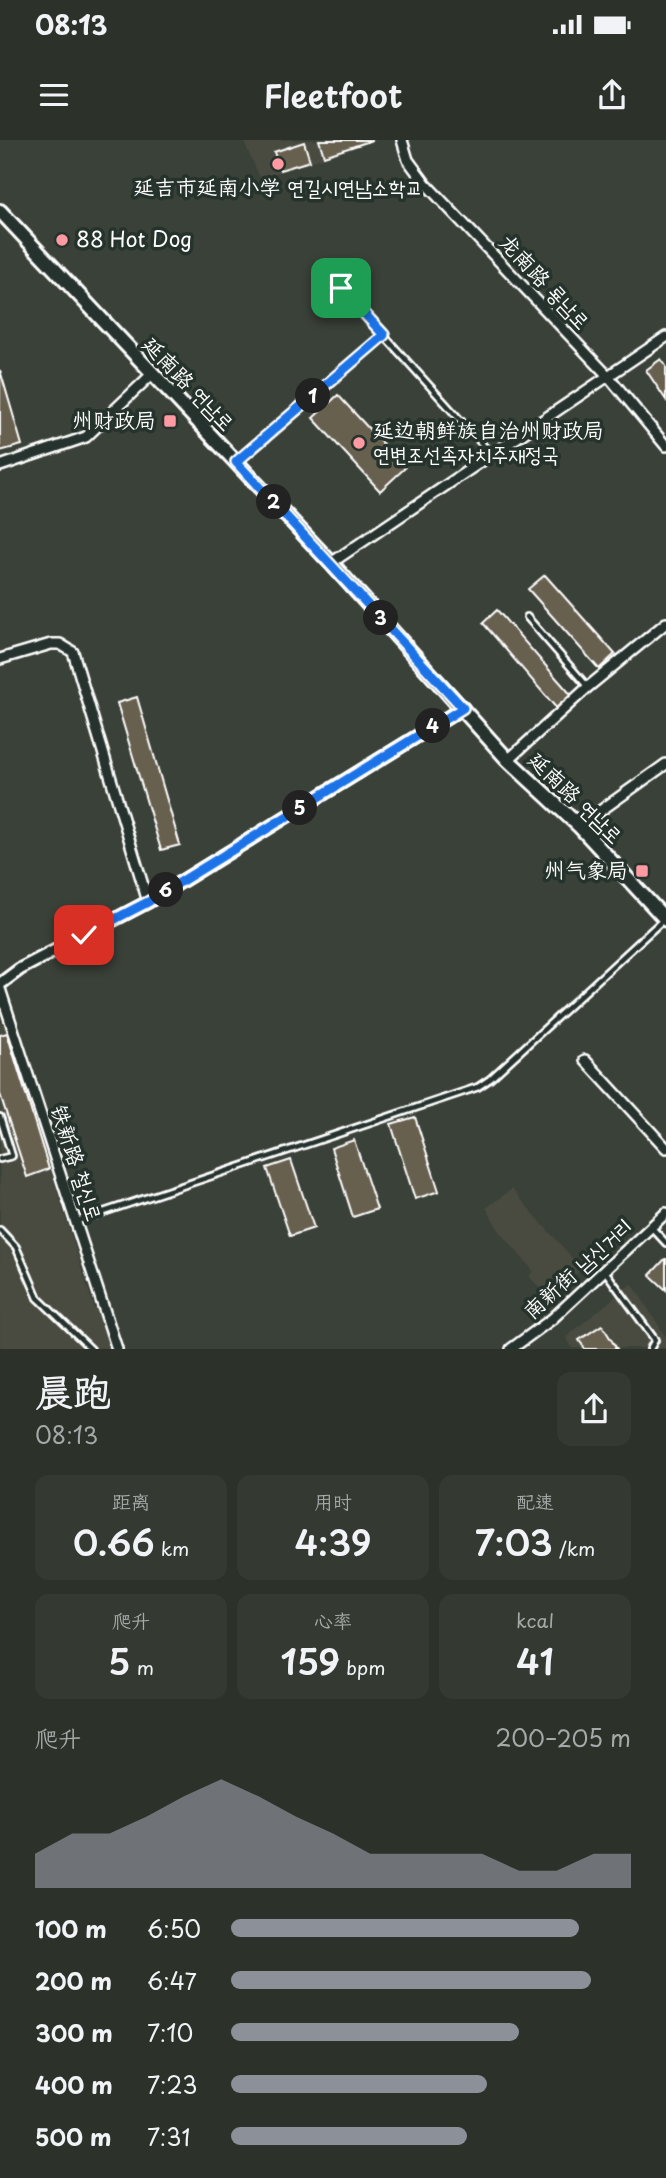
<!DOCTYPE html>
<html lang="zh">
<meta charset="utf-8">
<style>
body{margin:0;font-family:"Playpen Sans","LXGW WenKai TC","Poor Story",sans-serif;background:#343932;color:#f1f3f6;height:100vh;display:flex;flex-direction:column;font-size:26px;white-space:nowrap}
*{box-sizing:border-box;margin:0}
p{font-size:23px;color:#a6a9a8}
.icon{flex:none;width:38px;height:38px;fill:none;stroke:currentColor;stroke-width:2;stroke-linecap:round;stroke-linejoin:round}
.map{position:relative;height:1209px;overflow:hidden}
.panel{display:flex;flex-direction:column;background:#2c312a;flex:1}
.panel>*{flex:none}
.pin{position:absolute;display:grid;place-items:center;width:60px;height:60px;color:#fff;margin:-30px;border-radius:14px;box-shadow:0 4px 10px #0006}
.km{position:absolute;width:35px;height:35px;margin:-18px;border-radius:50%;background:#222;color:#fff;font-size:19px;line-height:35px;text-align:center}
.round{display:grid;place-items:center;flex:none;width:74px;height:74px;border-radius:14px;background:#343932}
.summary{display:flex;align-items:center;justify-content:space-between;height:119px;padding:0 35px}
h1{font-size:38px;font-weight:600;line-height:52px}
.figures{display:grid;grid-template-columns:repeat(3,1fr);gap:10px;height:119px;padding:7px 35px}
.figures div{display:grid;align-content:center;border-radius:14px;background:#343932;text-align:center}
.figures b{font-size:35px;font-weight:600}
.figures small{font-size:19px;font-weight:400}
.figures p{font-size:19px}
.chart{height:196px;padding:14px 35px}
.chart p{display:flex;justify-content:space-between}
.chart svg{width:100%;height:126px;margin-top:7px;fill:#8c9099;opacity:.7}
ul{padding:0 35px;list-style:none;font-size:23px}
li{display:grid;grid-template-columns:112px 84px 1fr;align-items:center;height:52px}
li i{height:18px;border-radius:9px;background:#8c9099}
.status{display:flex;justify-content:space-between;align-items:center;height:49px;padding:0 35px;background:#2c312a;direction:ltr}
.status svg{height:19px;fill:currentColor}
header{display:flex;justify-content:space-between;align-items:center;height:91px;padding:0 35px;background:#2c312a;font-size:32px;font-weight:600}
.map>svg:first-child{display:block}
.built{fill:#484b3f}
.building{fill:#676150;stroke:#fff;stroke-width:2}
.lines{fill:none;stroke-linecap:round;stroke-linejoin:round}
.service-casing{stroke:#fff;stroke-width:10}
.minor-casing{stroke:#fff;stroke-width:14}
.tertiary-casing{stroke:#fff;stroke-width:16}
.secondary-casing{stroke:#fff;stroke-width:18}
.service{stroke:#26332d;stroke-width:4.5}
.minor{stroke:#26332d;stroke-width:9}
.tertiary{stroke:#26332d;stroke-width:10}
.secondary{stroke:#26332d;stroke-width:12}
.route-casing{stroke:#fff;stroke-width:14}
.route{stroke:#1a73e8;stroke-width:9}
.poi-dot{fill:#ff9aa2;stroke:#26332d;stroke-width:2.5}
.labels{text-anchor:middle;stroke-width:7;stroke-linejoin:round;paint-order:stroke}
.poi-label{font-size:21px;fill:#fff;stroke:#26332d;text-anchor:start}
.street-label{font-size:21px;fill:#fff;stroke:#26332d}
</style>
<div class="status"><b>08:13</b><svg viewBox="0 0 49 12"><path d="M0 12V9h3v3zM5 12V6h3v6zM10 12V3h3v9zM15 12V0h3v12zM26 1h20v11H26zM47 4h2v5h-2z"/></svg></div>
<header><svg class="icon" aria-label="menu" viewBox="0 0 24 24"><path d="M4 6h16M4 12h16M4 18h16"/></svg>Fleetfoot<svg class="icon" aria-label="share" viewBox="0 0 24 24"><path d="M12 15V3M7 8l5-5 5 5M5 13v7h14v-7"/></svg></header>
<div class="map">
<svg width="666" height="1209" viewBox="0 0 666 1209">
<rect width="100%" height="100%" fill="#3a4138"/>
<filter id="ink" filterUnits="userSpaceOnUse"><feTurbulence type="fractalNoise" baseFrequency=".0143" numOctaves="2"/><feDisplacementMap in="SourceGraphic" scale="14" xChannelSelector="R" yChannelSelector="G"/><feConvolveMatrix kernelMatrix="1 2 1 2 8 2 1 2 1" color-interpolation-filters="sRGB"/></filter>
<g filter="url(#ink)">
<g class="built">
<path d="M243,0H378L260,38Z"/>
<path d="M0,882L5,886L94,1168L100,1169L111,1208H0Z"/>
<path d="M512,1049L582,1129L548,1158L529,1136L533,1131L499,1090L486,1068Z"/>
<path d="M632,1143L666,1197V1208H572L566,1197Z"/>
</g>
<g class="building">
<path d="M319,0H373L324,16Z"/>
<path d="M304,2L310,21L280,30L274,12Z"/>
<path d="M661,219L666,226V260L646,230Z"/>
<path d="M0,230L22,305L0,311Z"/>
<path d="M338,255L405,328L380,351L313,278Z"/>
<path d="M545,435L615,514L599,529L528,449Z"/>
<path d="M497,470L573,557L558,570L483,483Z"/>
<path d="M137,557L180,705L161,710L117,563Z"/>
<path d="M7,893L49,1029L27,1037L0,954V895Z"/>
<path d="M415,977L439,1051L415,1059L391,984Z"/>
<path d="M354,1000L377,1069L353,1077L331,1008Z"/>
<path d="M291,1020L314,1088L290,1096L267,1028Z"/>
<path d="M665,1119H666V1150L650,1135Z"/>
<path d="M602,1185L617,1209H585L579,1200Z"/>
</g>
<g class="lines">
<defs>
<g id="service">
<path d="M341,148L492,315"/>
<path d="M237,321L384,195"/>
<path d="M527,477L587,546"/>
<path d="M0,977L12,1016L0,1019"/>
<path d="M77,1081L478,947L490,939L664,779"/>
<path d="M652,1088L666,1103"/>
<path d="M0,1090L16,1107L38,1158L91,1209"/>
<path d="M605,1131L655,1200L650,1209"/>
</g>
<g id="minor">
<path d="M402,0L408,20L425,43L609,237L666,306"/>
<path d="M0,326L86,297L151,235"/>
<path d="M331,423L666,197"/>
<path d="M0,519L51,504H60L73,512L148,762"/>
<path d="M508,620L588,547L666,483"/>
<path d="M579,686L666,624"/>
<path d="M0,849L117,1209"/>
<path d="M585,920L666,1008"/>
<path d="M511,1209L552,1179L666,1073"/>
</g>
<path id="tertiary" d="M0,844L20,829L148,762L463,568"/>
<path id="secondary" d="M0,71L331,423L508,620L579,686L666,780"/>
</defs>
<use href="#service" class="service-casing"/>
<use href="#minor" class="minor-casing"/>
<use href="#tertiary" class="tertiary-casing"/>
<use href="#secondary" class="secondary-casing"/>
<use href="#service" class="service"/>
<use href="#minor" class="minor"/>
<use href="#tertiary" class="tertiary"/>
<use href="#secondary" class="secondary"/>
</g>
</g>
<g class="lines" filter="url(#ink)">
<defs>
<path id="route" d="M84,795L148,762L463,568L236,322L384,195L341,148"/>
</defs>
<use href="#route" class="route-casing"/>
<use href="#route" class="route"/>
</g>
<g class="poi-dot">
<circle cx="278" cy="24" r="7"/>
<circle cx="62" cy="100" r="7"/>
<rect x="163" y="274" width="14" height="14" rx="3.5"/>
<circle cx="359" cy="303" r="7"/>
<rect x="635" y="724" width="14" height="14" rx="3.5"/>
</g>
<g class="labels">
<g class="poi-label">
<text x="278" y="55" text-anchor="middle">延吉市延南小学 연길시연남소학교</text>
<text x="76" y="107">88 Hot Dog</text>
<text x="156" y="288" text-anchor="end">州财政局</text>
<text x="373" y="298">延边朝鲜族自治州财政局<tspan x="373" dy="24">연변조선족자치주재정국</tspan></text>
<text x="628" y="738" text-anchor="end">州气象局</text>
</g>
<g class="street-label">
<text transform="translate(544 142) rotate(47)" y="7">龙南路 룡남로</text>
<text transform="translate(188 244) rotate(46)" y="7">延南路 연남로</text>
<text transform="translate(575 658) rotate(44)" y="7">延南路 연남로</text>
<text transform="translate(76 1023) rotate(72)" y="7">铁新路 철신로</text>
<text transform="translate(578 1129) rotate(-42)" y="7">南新街 남신거리</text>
</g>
</g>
</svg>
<div class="pin" style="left:341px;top:148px;background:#1e9e55"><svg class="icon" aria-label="arrive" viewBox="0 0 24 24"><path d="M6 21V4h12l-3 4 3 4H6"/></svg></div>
<div class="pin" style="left:84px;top:795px;background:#d93025"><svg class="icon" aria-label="check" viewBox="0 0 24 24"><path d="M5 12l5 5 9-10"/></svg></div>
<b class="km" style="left:313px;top:256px">1</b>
<b class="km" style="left:274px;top:362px">2</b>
<b class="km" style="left:381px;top:478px">3</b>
<b class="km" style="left:433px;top:586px">4</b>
<b class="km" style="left:300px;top:668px">5</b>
<b class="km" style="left:166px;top:750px">6</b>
</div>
<section class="panel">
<div class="summary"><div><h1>晨跑</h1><p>08:13</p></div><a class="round"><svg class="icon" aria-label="share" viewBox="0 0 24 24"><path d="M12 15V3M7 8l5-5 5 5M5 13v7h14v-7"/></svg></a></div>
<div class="figures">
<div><p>距离</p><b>0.66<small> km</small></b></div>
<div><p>用时</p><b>4:39</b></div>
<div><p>配速</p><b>7:03<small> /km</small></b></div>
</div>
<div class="figures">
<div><p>爬升</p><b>5<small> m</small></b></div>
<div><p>心率</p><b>159<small> bpm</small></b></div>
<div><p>kcal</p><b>41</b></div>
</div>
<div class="chart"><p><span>爬升</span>200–205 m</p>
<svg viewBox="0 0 160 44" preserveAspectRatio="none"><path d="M0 44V32L10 25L20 25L30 19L40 12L50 6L60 12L70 19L80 25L90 32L100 32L110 32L120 32L130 38L140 38L150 32L160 32V44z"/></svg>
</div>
<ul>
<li><b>100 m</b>6:50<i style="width:87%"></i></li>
<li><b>200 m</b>6:47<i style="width:90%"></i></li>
<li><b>300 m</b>7:10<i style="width:72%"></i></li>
<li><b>400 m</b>7:23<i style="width:64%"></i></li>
<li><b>500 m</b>7:31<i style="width:59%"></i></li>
</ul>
</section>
